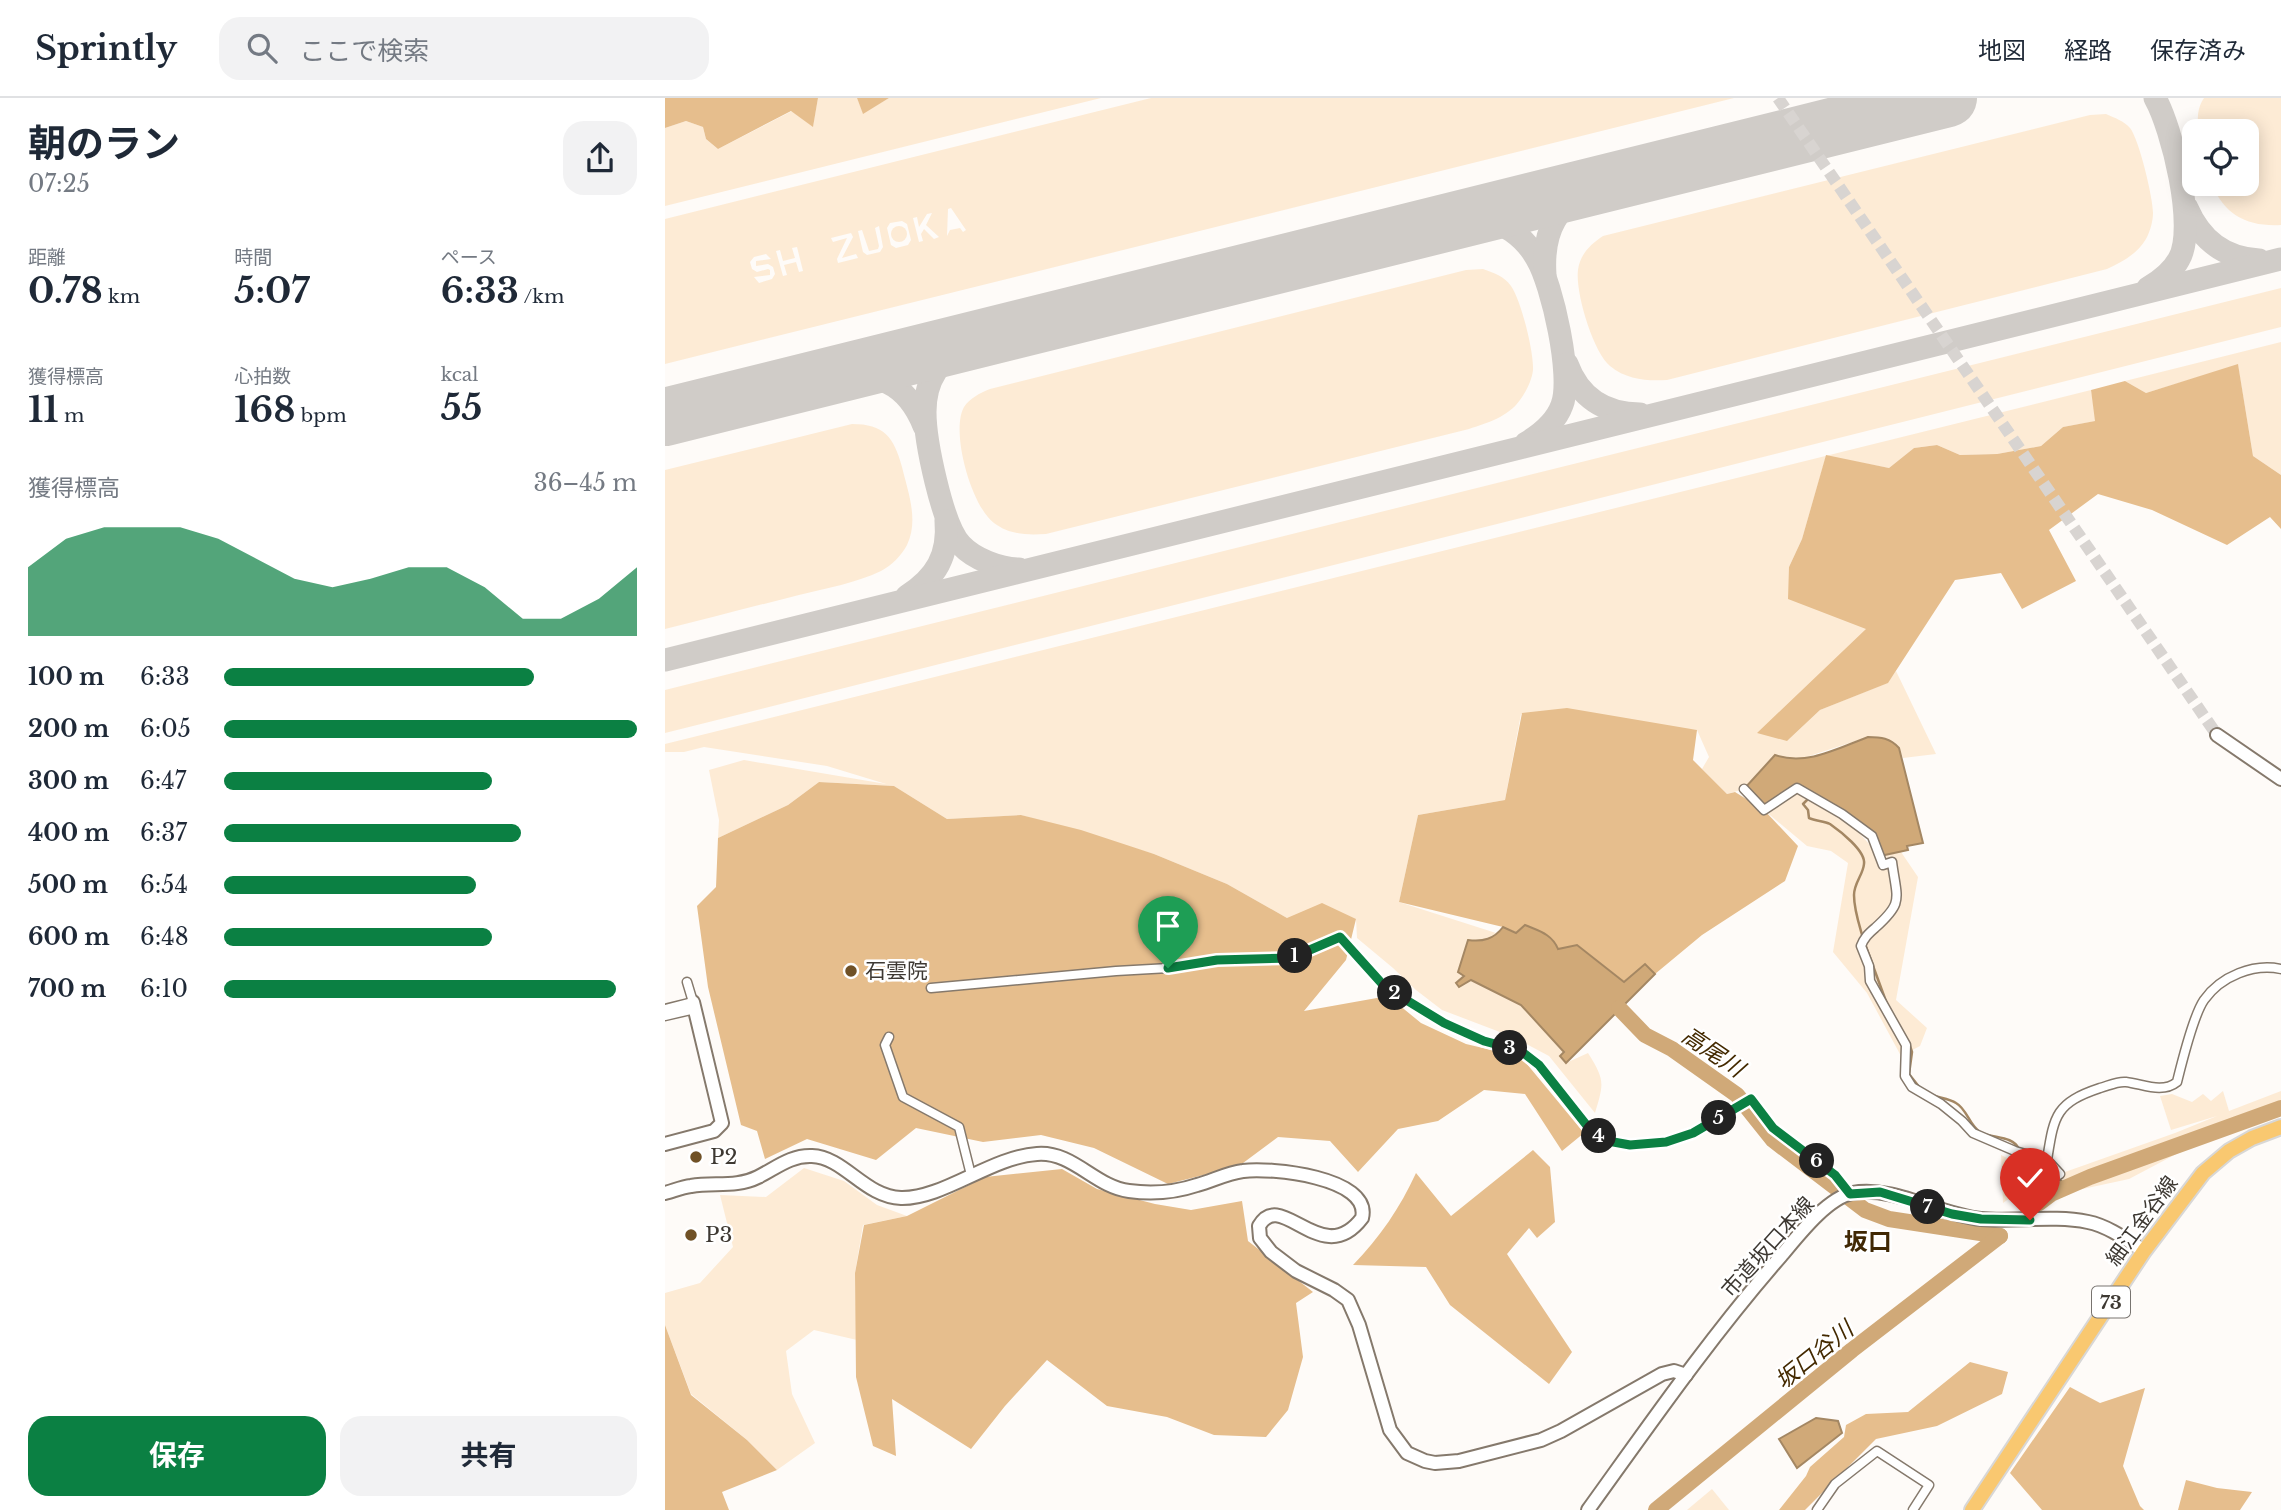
<!DOCTYPE html>
<html lang="ja">
<meta charset="utf-8">
<style>
body{margin:0;font-family:"Libre Baskerville","Noto Sans JP",serif;background:#f2f2f3;color:#1f2937;height:100vh;display:flex;flex-direction:column;font-size:26px;white-space:nowrap}
*{box-sizing:border-box;margin:0}
p{font-size:23px;color:#747a83}
.icon{flex:none;width:38px;height:38px;fill:none;stroke:currentColor;stroke-width:2;stroke-linecap:round;stroke-linejoin:round}
.map{position:relative;flex:1;overflow:hidden}
.sheet{display:flex;flex-direction:column;background:#fff;width:665px}
.sheet>*{flex:none}
.controls{position:absolute;left:1517px;top:21px;display:grid;gap:14px}
.controls a{display:grid;place-items:center;width:77px;height:77px;border-radius:14px;background:#fff;box-shadow:0 4px 18px #0003;font-size:35px}
.pin{position:absolute;display:grid;place-items:center;width:60px;height:60px;color:#fff;margin:-72px -30px;border-radius:50% 50% 50% 0;rotate:-45deg;box-shadow:0 0 7px #0007}
.pin .icon{rotate:45deg}
.km{position:absolute;width:35px;height:35px;margin:-18px;border-radius:50%;background:#222;color:#fff;font-size:19px;line-height:35px;text-align:center}
.round{display:grid;place-items:center;flex:none;width:74px;height:74px;border-radius:21px;background:#f2f2f3}
.head{display:flex;align-items:center;justify-content:space-between;height:119px;padding:0 28px}
h1{font-size:38px;font-weight:700;line-height:52px}
.metrics{display:grid;grid-template-columns:repeat(3,1fr);gap:10px;height:119px;padding:7px 28px}
.metrics div{display:grid;align-content:center}
.metrics b{font-size:35px;font-weight:700}
.metrics small{font-size:19px;font-weight:400}
.metrics p{font-size:19px}
.chart{height:196px;padding:14px 28px}
.chart p{display:flex;justify-content:space-between}
.chart svg{width:100%;height:126px;margin-top:7px;fill:#0b8043;opacity:.7}
.action{display:flex;gap:14px;margin-top:auto;padding:14px 28px}
.action a{flex:1;height:80px;border-radius:21px;background:#0b8043;color:#fff;font-size:28px;font-weight:700;line-height:80px;text-align:center}
.action a+a{background:#f2f2f3;color:#1f2937}
ul{padding:0 28px;list-style:none;font-size:23px}
li{display:grid;grid-template-columns:112px 84px 1fr;align-items:center;height:52px}
li i{height:18px;border-radius:9px;background:#0b8043}
header{display:flex;align-items:center;gap:42px;box-sizing:border-box;height:98px;padding:0 35px;background:#fff;border-bottom:2px solid #e0e1e3}
header strong{font-size:33px}
nav{display:flex;gap:38px;margin-inline-start:auto;font-size:24px}
.search{width:490px;height:63px;background:#f2f2f3;display:flex;align-items:center;gap:18px;box-sizing:border-box;padding:0 24px;border-radius:21px;color:#747a83;font-size:26px}
main{display:flex;flex:1;min-height:0}
.map>svg:first-child{display:block}
.green{fill:#fdebd5;fill-rule:evenodd}
.forest{fill:#e6be8d}
.water{fill:#d0a978;stroke:#a48763;stroke-width:2}
.lines{fill:none;stroke-linecap:round;stroke-linejoin:round}
.stream{stroke:#a48763;stroke-width:2.5}
.river{stroke:#d0a978;stroke-width:16}
.taxiway{stroke:#d0ccc8;stroke-width:23}
.runway{stroke:#d0ccc8;stroke-width:58}
.secondary-tunnel{stroke:#d8d4d1;stroke-width:12;stroke-dasharray:12 6;stroke-linecap:butt}
.street-casing{stroke:#85796c;stroke-width:11}
.secondary-casing{stroke:#85796c;stroke-width:16}
.primary-casing{stroke:#d8d7d6;stroke-width:18}
.street{stroke:#fff;stroke-width:8}
.secondary{stroke:#fff;stroke-width:12}
.primary{stroke:#f9c870;stroke-width:14}
.route-casing{stroke:#fff;stroke-width:14}
.route{stroke:#0b8043;stroke-width:9}
.poi-dot{fill:#705126;stroke:#fff;stroke-width:2.5}
.labels{text-anchor:middle;stroke-width:5;stroke-linejoin:round;paint-order:stroke}
.shield{fill:#fff;stroke:#787470;stroke-width:2}
.shield-label{font-size:19px;font-weight:bold;fill:#3e3933}
.poi-label{font-size:21px;fill:#3e3933;stroke:#fff;text-anchor:start}
.street-label{font-size:21px;fill:#3e3933;stroke:#fff}
.water-label{font-size:23px;font-style:italic;fill:#442a01;stroke:#fff}
.quarter-label{font-size:24px;font-weight:bold;fill:#402804;stroke:#fff}
</style>
<header>
<strong>Sprintly</strong>
<div class="search"><svg class="icon" aria-label="search" viewBox="0 0 24 24"><circle cx="10" cy="10" r="6"/><path d="M15 15l6 6"/></svg>ここで検索</div>
<nav><a>地図</a><a>経路</a><a>保存済み</a></nav>
</header>
<main>
<section class="sheet">
<div class="head"><div><h1>朝のラン</h1><p>07:25</p></div><a class="round"><svg class="icon" aria-label="share" viewBox="0 0 24 24"><path d="M12 15V3M7 8l5-5 5 5M5 13v7h14v-7"/></svg></a></div>
<div class="metrics">
<div><p>距離</p><b>0.78<small> km</small></b></div>
<div><p>時間</p><b>5:07</b></div>
<div><p>ペース</p><b>6:33<small> /km</small></b></div>
</div>
<div class="metrics">
<div><p>獲得標高</p><b>11<small> m</small></b></div>
<div><p>心拍数</p><b>168<small> bpm</small></b></div>
<div><p>kcal</p><b>55</b></div>
</div>
<div class="chart"><p><span>獲得標高</span>36–45 m</p>
<svg viewBox="0 0 160 44" preserveAspectRatio="none"><path d="M0 44V20L10 10L20 6L30 6L40 6L50 10L60 17L70 24L80 27L90 24L100 20L110 20L120 27L130 38L140 38L150 31L160 20V44z"/></svg>
</div>
<ul>
<li><b>100 m</b>6:33<i style="width:75%"></i></li>
<li><b>200 m</b>6:05<i style="width:100%"></i></li>
<li><b>300 m</b>6:47<i style="width:65%"></i></li>
<li><b>400 m</b>6:37<i style="width:72%"></i></li>
<li><b>500 m</b>6:54<i style="width:61%"></i></li>
<li><b>600 m</b>6:48<i style="width:65%"></i></li>
<li><b>700 m</b>6:10<i style="width:95%"></i></li>
</ul>
<div class="action"><a>保存</a><a>共有</a></div>
</section>
<div class="map">
<svg width="1616" height="1412" viewBox="0 0 1616 1412">
<rect width="100%" height="100%" fill="#fefbf8"/>
<g class="green">
<path d="M153,0H192L198,15L224,0H436L0,108V30L21,23L38,29L41,41L53,51L127,13L148,28Z"/>
<path d="M486,0H1069L0,266V121ZM286,110L301,132L298,134L295,130L285,132L282,138L283,111ZM267,115L261,127L274,139L269,141L259,131L256,136L258,143L254,144L248,120L252,119L254,129L262,116ZM237,123L242,126L246,142L243,147L231,150L226,147L222,130L225,125ZM214,128L218,149L215,154L202,157L198,154L193,133L197,132L204,153L213,151L214,148L210,130ZM186,135L188,139L177,160L191,156L193,160L173,165L172,161L182,140L168,144L166,140ZM132,149L138,173L134,174L131,164L119,167L122,177L118,178L111,153L115,152L118,163L130,160L127,150ZM101,156L106,161L91,163V168L103,166L108,169L110,176L107,181L94,185L89,179L105,177V172L103,171L92,174L87,171L85,164L89,159Z"/>
<path d="M1539,0H1616V127C1583,129 1559,117 1547,86H1582V33H1534C1532,21 1532,10 1539,0Z"/>
<path d="M1441,16C1450,20 1459,23 1465,30C1474,41 1488,100 1488,115C1488,123 1485,134 1481,141C1472,156 1457,164 1442,171L1002,282C982,283 962,282 945,268C928,254 910,194 913,172C915,156 926,146 938,138L1425,17Z"/>
<circle cx="234" cy="136" r="8"/>
<path d="M818,171C829,175 839,178 846,188C856,202 869,254 868,272C867,282 861,294 855,302C843,319 822,325 804,331L381,436C362,437 345,437 329,425C307,409 285,334 299,309C305,300 315,295 325,291L801,172Z"/>
<path d="M1616,190V229L0,635V592Z"/>
<path d="M1616,244V377L1588,358L1573,267L1481,295L1460,283Z"/>
<path d="M1426,292L1431,323L1398,329L1376,348L1332,356L1295,357L1272,347L1249,350L1224,370L1161,358L1137,441L1124,469L1202,531L1122,643L1155,612L1222,585L1231,573L1271,656L1238,660L1234,650L1203,639L1132,662L1110,658L1079,691L1062,696L1037,671L1044,659L1032,632L856,616L840,702L753,717L734,804L831,835L822,842L816,844L799,878L792,885L794,888L805,882L856,907L899,954L901,965L923,955C940,982 939,985 930,1015L884,958L848,939L777,912L751,892L728,870L692,840L691,821L622,820L562,786L489,756L356,717L282,721L229,688L154,684L123,707L53,740L54,722L44,672L79,662L221,686L162,668L39,649L19,654H0V646Z"/>
<path d="M187,326C219,326 229,339 237,369C243,394 254,422 242,447C237,457 226,468 216,473C191,485 162,490 134,497C90,508 45,520 0,531V372Z"/>
<path d="M1137,693L1177,716L1215,758L1236,754L1253,779L1231,902L1262,930L1255,948L1236,958L1202,895L1168,854L1183,765L1166,753L1142,748L1099,712Z"/>
<path d="M1558,993L1564,1013L1616,993V1017L1517,1053L1464,1081L1413,1092L1378,1104L1371,1098L1400,1074L1510,1035L1552,1018L1506,1032L1495,998L1507,996L1527,1004L1538,996L1546,1003Z"/>
<path d="M1336,1057L1377,1077L1338,1105Z"/>
<path d="M139,1070L179,1083L212,1107L242,1118L198,1127L190,1175L192,1242L149,1232L121,1253L127,1296L150,1345L112,1372L82,1342L26,1296L0,1227V1195L35,1185L68,1149L55,1097L101,1099Z"/>
<path d="M1047,1391L1064,1412H1022Z"/>
</g>
<g class="forest">
<path d="M0,0H153L148,29L126,13L53,51L41,41L38,29L21,23L0,30Z"/>
<path d="M192,0H224L198,16Z"/>
<path d="M1573,266L1588,358L1616,377V431L1605,419L1562,447L1487,412L1433,396L1384,432L1411,483L1357,511L1336,475L1290,482L1223,585L1155,612L1122,643L1092,635L1201,531L1123,501L1124,469L1137,441L1161,357L1224,370L1249,350L1272,347L1295,357L1332,356L1376,348L1398,329L1430,323L1426,292L1460,283L1481,295Z"/>
<path d="M902,610L1032,632L1028,662L1062,696L1070,694L1099,712L1133,748L1120,783L1037,837L990,876L980,866L959,884L912,847L893,851L838,829L734,804L753,717L840,702L857,615Z"/>
<path d="M154,684L229,688L282,721L356,717L416,732L489,756L562,786L622,820L657,805L691,821L681,862L639,913L723,898L756,925L801,946L856,959L919,1035L897,1053L860,996L819,992L773,1023L733,1031L693,1074L665,1043L613,1039L574,1068L503,1086L429,1050L376,1037L318,1044L251,1030L211,1062L142,1041L100,1061L92,1033L76,1027L43,889L32,808L51,789L53,740L123,707Z"/>
<path d="M868,1052L885,1069L890,1124L872,1140L864,1130L842,1156L907,1254L884,1286L785,1207L761,1169L688,1167C715,1139 735,1110 751,1075L786,1118Z"/>
<path d="M397,1071L432,1091L490,1106L526,1112L577,1103L583,1143L648,1194L631,1205L638,1259L623,1312L601,1339L549,1337L502,1319L442,1308L382,1262L340,1308L306,1351L227,1301L231,1358L208,1348L191,1279L190,1175L199,1127L242,1118L320,1079Z"/>
<path d="M0,1227L26,1297L82,1342L112,1372L57,1394L64,1412H0Z"/>
<path d="M1305,1264L1343,1274L1337,1296L1272,1328L1211,1341L1140,1412H1114L1141,1378L1145,1369L1179,1339L1181,1327L1201,1316L1243,1314Z"/>
<path d="M1405,1289L1435,1305L1480,1290L1458,1368L1475,1408L1479,1412H1377L1345,1375Z"/>
<path d="M1521,1382L1552,1390L1587,1394L1575,1412H1513Z"/>
</g>
<g class="water">
<path d="M1203,639C1216,639 1225,640 1234,650L1258,745L1242,748L1243,752L1215,758L1207,738L1132,690L1099,712L1079,691L1110,657C1142,668 1173,650 1203,639Z"/>
<path d="M860,827C874,833 887,836 893,851L912,847L959,884L980,866L990,876L901,965L895,958L899,954L856,907L806,882L794,889L791,885L799,878L793,874L803,842C818,844 829,841 838,829L851,835Z"/>
<path d="M1151,1320L1173,1323L1177,1335L1132,1370L1114,1341Z"/>
</g>
<g class="lines">
<g class="stream">
<path d="M1144,700L1138,706L1143,712L1144,720C1151,723 1159,723 1165,726C1175,733 1201,753 1199,766C1198,777 1189,785 1189,797C1189,812 1194,826 1198,840"/>
<path d="M1200,846L1222,906"/>
<path d="M1244,945L1247,954L1244,976L1255,990"/>
<path d="M1270,998C1276,1000 1285,1001 1291,1005C1302,1011 1304,1027 1315,1034C1328,1041 1347,1037 1354,1051"/>
<path d="M1360,1059L1364,1066L1389,1077"/>
<path d="M1394,1081L1399,1086L1465,1065"/>
</g>
<g class="river">
<path d="M954,910L980,937L1007,951L1072,997L1108,1042L1200,1112L1224,1121L1335,1138"/>
<path d="M1374,1105L1386,1096L1425,1079L1616,1010"/>
<path d="M991,1412L1187,1252L1335,1138"/>
</g>
<g class="taxiway">
<path d="M1522,110C1536,142 1559,160 1594,162"/>
<path d="M790,123C810,122 830,121 847,133C857,140 866,150 872,161C887,186 908,279 897,307C891,324 876,336 861,345"/>
<path d="M880,177C877,132 892,105 933,87"/>
<path d="M1483,190C1495,183 1507,174 1514,161C1532,130 1507,30 1490,0"/>
<path d="M318,240C300,248 283,256 271,273C263,285 260,300 260,314C260,342 277,427 296,447C309,461 335,471 354,471"/>
<path d="M902,266C914,299 940,316 975,316"/>
<path d="M167,278C212,275 241,283 259,328"/>
<path d="M242,498C271,480 284,457 281,423"/>
<path d="M0,562L1616,161"/>
</g>
<path class="runway" d="M0,319L1283,0"/>
<path class="secondary-tunnel" d="M1113,0L1552,637"/>
<defs>
<g id="street">
<path d="M1079,691L1099,712L1132,690L1177,716L1207,738L1218,767L1227,764C1232,802 1239,804 1210,830C1203,836 1199,840 1196,848L1204,868L1205,883L1241,947L1240,978L1247,989L1276,1006L1297,1023L1308,1035L1350,1053L1382,1062L1395,1076L1363,1098L1365,1122"/>
<path d="M266,890L451,873L504,870L552,862L626,860L675,839L720,889L779,925L819,943L856,953L874,966L927,1034L943,1043L965,1047L1001,1044L1028,1035L1086,1001L1108,1030L1170,1077L1185,1096"/>
<path d="M0,911L28,904L22,884"/>
<path d="M0,918L30,911"/>
<path d="M224,939L220,947L238,999L294,1029L306,1077"/>
<path d="M1382,1062C1389,1018 1390,1005 1435,990C1443,988 1452,983 1461,984C1478,986 1497,996 1512,984C1517,964 1528,918 1539,902C1556,878 1589,865 1616,871"/>
<path d="M1152,1412L1170,1386L1212,1353L1264,1387L1248,1412"/>
</g>
<g id="secondary">
<path d="M1552,637L1616,681"/>
<path d="M0,1046L49,1033L57,1025L28,904"/>
<path d="M0,1095C8,1093 17,1089 26,1088C49,1084 71,1090 93,1079C111,1070 126,1057 147,1058C179,1059 200,1099 236,1100C278,1101 326,1059 372,1056C408,1053 430,1089 464,1093C486,1096 511,1094 532,1087C547,1083 562,1075 578,1073C604,1069 707,1079 697,1120C657,1173 616,1089 594,1128L595,1140L606,1154L631,1173L669,1192L683,1202L694,1227L725,1332L742,1355L760,1363L770,1365L794,1363L876,1342L896,1333L997,1276L1009,1273L1021,1277"/>
<path d="M923,1412C985,1326 1046,1238 1116,1158C1133,1138 1161,1101 1187,1095C1228,1087 1275,1117 1316,1121C1351,1124 1388,1117 1423,1124C1443,1128 1462,1142 1479,1153"/>
</g>
<path id="primary" d="M1307,1412L1479,1153L1538,1075L1564,1053L1587,1040L1616,1029"/>
</defs>
<use href="#street" class="street-casing"/>
<use href="#secondary" class="secondary-casing"/>
<use href="#primary" class="primary-casing"/>
<use href="#street" class="street"/>
<use href="#secondary" class="secondary"/>
<use href="#primary" class="primary"/>
</g>
<g class="lines">
<defs>
<path id="route" d="M503,870L552,862L626,860L675,839L720,889L779,925L819,943L856,953L874,967L927,1034L943,1043L965,1047L1001,1044L1028,1035L1086,1001L1108,1030L1170,1077L1185,1096L1215,1094L1287,1116L1316,1121L1365,1122"/>
</defs>
<use href="#route" class="route-casing"/>
<use href="#route" class="route"/>
</g>
<g class="poi-dot">
<circle cx="186" cy="873" r="7"/>
<circle cx="31" cy="1059" r="7"/>
<circle cx="26" cy="1137" r="7"/>
</g>
<g class="labels">
<rect class="shield" x="1427" y="1188.5" width="38" height="31" rx="5"/>
<g class="shield-label">
<text x="1446" y="1211">73</text>
</g>
<g class="poi-label">
<text x="200" y="880">石雲院</text>
<text x="45" y="1066">P2</text>
<text x="40" y="1144">P3</text>
</g>
<g class="street-label">
<text transform="translate(1477 1123) rotate(-54)" y="7">細江金谷線</text>
<text transform="translate(1103 1149) rotate(-48)" y="7">市道坂口本線</text>
</g>
<g class="water-label">
<text transform="translate(1048 954) rotate(34)" y="8">高尾川</text>
<text transform="translate(1149 1257) rotate(-39)" y="8">坂口谷川</text>
</g>
<g class="quarter-label">
<text x="1203" y="1152">坂口</text>
</g>
</g>
</svg>
<div class="controls">
<a><svg class="icon" aria-label="locate" viewBox="0 0 24 24"><circle cx="12" cy="12" r="6"/><path d="M12 2v4M12 18v4M2 12h4M18 12h4"/></svg></a>
</div>
<div class="pin" style="left:503px;top:870px;background:#1e9e55"><svg class="icon" aria-label="arrive" viewBox="0 0 24 24"><path d="M6 21V4h12l-3 4 3 4H6"/></svg></div>
<div class="pin" style="left:1365px;top:1122px;background:#d93025"><svg class="icon" aria-label="check" viewBox="0 0 24 24"><path d="M5 12l5 5 9-10"/></svg></div>
<b class="km" style="left:630px;top:858px">1</b>
<b class="km" style="left:730px;top:895px">2</b>
<b class="km" style="left:845px;top:950px">3</b>
<b class="km" style="left:934px;top:1038px">4</b>
<b class="km" style="left:1054px;top:1020px">5</b>
<b class="km" style="left:1152px;top:1063px">6</b>
<b class="km" style="left:1263px;top:1109px">7</b>
</div>
</main>
